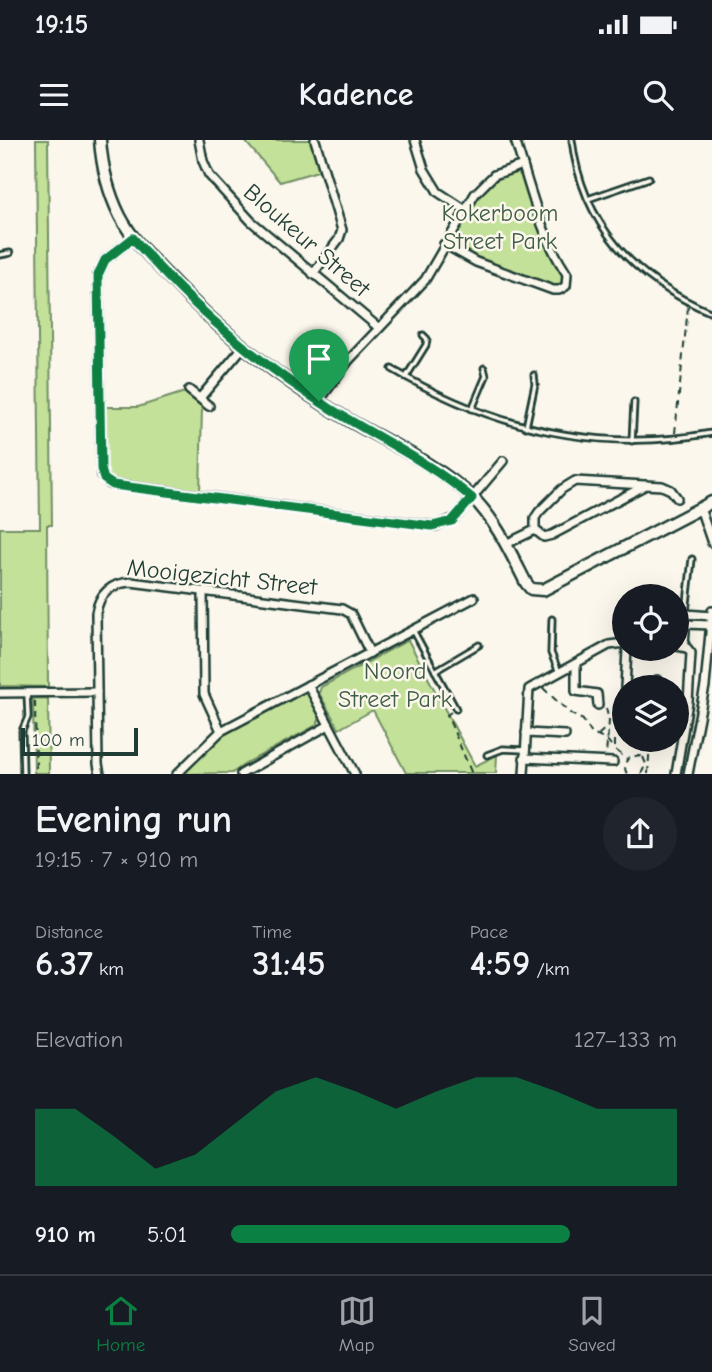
<!DOCTYPE html>
<meta charset="utf-8">
<style>
body{margin:0;font-family:"Comic Neue",sans-serif;background:#20242c;color:#f1f3f6;height:100vh;display:flex;flex-direction:column;font-size:26px;white-space:nowrap}
*{box-sizing:border-box;margin:0}
p{font-size:23px;color:#9ea1a6}
.icon{flex:none;width:38px;height:38px;fill:none;stroke:currentColor;stroke-width:2;stroke-linecap:round;stroke-linejoin:round}
.map{position:relative;height:634px;overflow:hidden}
.panel{display:flex;flex-direction:column;background:#171b24;flex:1}
.panel>*{flex:none}
.controls{position:absolute;left:612px;top:444px;display:grid;gap:14px}
.controls a{display:grid;place-items:center;width:77px;height:77px;border-radius:50%;background:#171b24;box-shadow:0 7px 28px #0002;font-size:35px}
.scale{position:absolute;left:21px;bottom:18px;width:117px;box-sizing:border-box;padding-left:7px;border:4px solid #1f3d34;border-top:0;font-size:19px;line-height:24px;white-space:nowrap;color:#1f3d34;-webkit-text-stroke:5px #fbf7ec;paint-order:stroke}
.pin{position:absolute;display:grid;place-items:center;width:60px;height:60px;color:#fff;margin:-72px -30px;border-radius:50% 50% 50% 0;rotate:-45deg;box-shadow:0 0 7px #0007}
.pin .icon{rotate:45deg}
.round{display:grid;place-items:center;flex:none;width:74px;height:74px;border-radius:37px;background:#20242c}
.headline{display:flex;align-items:center;justify-content:space-between;height:119px;padding:0 35px}
h1{font-size:38px;font-weight:700;line-height:52px}
.metrics{display:grid;grid-template-columns:repeat(3,1fr);gap:10px;height:119px;padding:7px 35px}
.metrics div{display:grid;align-content:center}
.metrics b{font-size:35px;font-weight:700}
.metrics small{font-size:19px;font-weight:400}
.metrics p{font-size:19px}
.chart{height:196px;padding:14px 35px}
.chart p{display:flex;justify-content:space-between}
.chart svg{width:100%;height:126px;margin-top:7px;fill:#0b8043;opacity:.7}
ul{padding:0 35px;list-style:none;font-size:23px}
li{display:grid;grid-template-columns:112px 84px 1fr;align-items:center;height:52px}
li i{height:18px;border-radius:9px;background:#0b8043}
.status{display:flex;justify-content:space-between;align-items:center;height:49px;padding:0 35px;background:#171b24;direction:ltr}
.status svg{height:19px;fill:currentColor}
header{display:flex;justify-content:space-between;align-items:center;height:91px;padding:0 35px;background:#171b24;font-size:32px;font-weight:700}
.tabs{display:flex;justify-content:space-around;align-items:center;height:98px;border-top:2px solid #363941;background:#171b24;font-size:19px;color:#9ea1a6}
.tabs a{display:grid;justify-items:center;gap:4px}
.tabs .active{color:#0b8043}
.map>svg:first-child{display:block}
.green{fill:#c4e199;stroke:#728f66;stroke-width:2}
.lines{fill:none;stroke-linecap:round;stroke-linejoin:round}
.lane-casing{stroke:#1f3d34;stroke-width:9}
.street-casing{stroke:#1f3d34;stroke-width:12}
.secondary-casing{stroke:#1f3d34;stroke-width:15}
.path{stroke:#1f3d34;stroke-width:2;stroke-dasharray:7 5;stroke-linecap:butt}
.lane{stroke:#fbf7ec;stroke-width:3.5}
.street{stroke:#fbf7ec;stroke-width:7}
.secondary{stroke:#fbf7ec;stroke-width:10}
.route-casing{stroke:#fff;stroke-width:14}
.route{stroke:#0b8043;stroke-width:9}
.labels{text-anchor:middle;stroke-width:5;stroke-linejoin:round;paint-order:stroke}
.park-label{font-size:24px;fill:#405e48;stroke:#fbf7ec}
.street-label{font-size:24px;fill:#1f3d34;stroke:#fbf7ec}
</style>
<div class="status"><b>19:15</b><svg viewBox="0 0 49 12"><path d="M0 12V9h3v3zM5 12V6h3v6zM10 12V3h3v9zM15 12V0h3v12zM26 1h20v11H26zM47 4h2v5h-2z"/></svg></div>
<header><svg class="icon" aria-label="menu" viewBox="0 0 24 24"><path d="M4 6h16M4 12h16M4 18h16"/></svg>Kadence<svg class="icon" aria-label="search" viewBox="0 0 24 24"><circle cx="10" cy="10" r="6"/><path d="M15 15l6 6"/></svg></header>
<div class="map">
<svg width="712" height="634" viewBox="0 0 712 634">
<rect width="100%" height="100%" fill="#fbf7ec"/>
<filter id="ink" filterUnits="userSpaceOnUse"><feTurbulence type="fractalNoise" baseFrequency=".0143" numOctaves="2"/><feDisplacementMap in="SourceGraphic" scale="14" xChannelSelector="R" yChannelSelector="G"/><feConvolveMatrix kernelMatrix="1 2 1 2 8 2 1 2 1" color-interpolation-filters="sRGB"/></filter>
<g filter="url(#ink)">
<g class="green">
<path d="M36,0H48L52,385H47L48,547L0,546V388H40Z"/>
<path d="M244,0H312L321,30L280,42Z"/>
<path d="M512,32L518,33L524,38L544,103L562,133L563,141L557,146C537,144 471,120 457,107C453,103 453,102 453,96C468,70 482,42 512,32Z"/>
<path d="M185,252L202,267L200,353L114,342L108,338L105,331L104,267H138Z"/>
<path d="M408,500L475,626L497,615L496,633H406L373,570L339,589L319,553L321,547Z"/>
<path d="M301,553L309,555L320,577L317,585L248,622L232,633L182,634L215,600Z"/>
<path d="M36,558L48,559L49,633H34L33,560Z"/>
</g>
<g class="lines">
<defs>
<g id="lane">
<path d="M572,0C582,85 636,141 712,173"/>
<path d="M588,59L649,38"/>
<path d="M0,115L10,113"/>
<path d="M392,229C491,288 597,314 712,293"/>
<path d="M406,237L426,205L427,199L423,195"/>
<path d="M472,269L486,236L484,228"/>
<path d="M526,287L535,244L534,235"/>
<path d="M632,301L634,262"/>
<path d="M686,472L692,419"/>
<path d="M552,479L551,513L559,532"/>
<path d="M413,490L456,569"/>
<path d="M435,531L479,505"/>
<path d="M487,615L503,609L525,610"/>
<path d="M23,634L22,591L28,577L27,553"/>
</g>
<g id="street">
<path d="M199,0L203,21L209,35L251,81L379,188"/>
<path d="M415,0L424,29L438,52L464,69"/>
<path d="M133,98L105,120L98,135L101,329L102,336L110,344L436,386L455,378L503,321"/>
<path d="M444,104L476,122L553,150H559L566,146L567,134C540,94 530,46 515,0"/>
<path d="M313,134L339,99L342,90L315,0"/>
<path d="M189,250L209,266"/>
<path d="M200,258L244,206"/>
<path d="M319,261L349,220L425,140L475,54L494,35L523,25"/>
<path d="M646,345L552,395L544,397L535,390V378L539,372L562,349L575,341L662,346L671,350L677,358"/>
<path d="M700,368L712,403"/>
<path d="M506,404L535,390"/>
<path d="M203,451L204,554L221,591"/>
<path d="M685,484L711,485"/>
<path d="M684,507L686,474L712,476"/>
<path d="M576,524V551L597,554L598,565"/>
<path d="M308,545L355,634"/>
<path d="M625,548L627,509"/>
<path d="M657,548V540"/>
<path d="M0,553L97,552"/>
<path d="M623,587L625,559"/>
<path d="M526,593L565,595"/>
<path d="M524,618L613,622"/>
<path d="M100,634L98,624L96,473C99,454 111,443 131,442L342,469L351,474L370,513"/>
<path d="M177,634L221,591L474,458"/>
<path d="M241,634L329,585"/>
<path d="M524,634L529,549L609,505L625,503"/>
<path d="M676,634L688,562L691,513L687,508L677,506"/>
<path d="M688,634L705,546L712,471"/>
</g>
<path id="secondary" d="M100,0C102,27 108,52 120,76C132,99 149,116 166,134C220,192 284,242 352,282C393,305 439,326 473,358C497,382 511,414 526,443L531,449L543,450L712,362"/>
</defs>
<use href="#lane" class="lane-casing"/>
<use href="#street" class="street-casing"/>
<use href="#secondary" class="secondary-casing"/>
<g class="path">
<path d="M675,293L688,167"/>
<path d="M543,548L571,574L583,580L592,594L607,600L614,609"/>
<path d="M645,548L646,539H649"/>
<path d="M35,561L36,634"/>
<path d="M606,568L609,581L606,614"/>
<path d="M451,572L447,575L472,634"/>
<path d="M598,595L607,587"/>
<path d="M614,600V609L627,619"/>
<path d="M627,600L642,601"/>
<path d="M627,634C623,627 625,620 631,616H642L643,601"/>
<path d="M641,634L646,624L643,617"/>
<path d="M648,634L650,600H664"/>
</g>
<use href="#lane" class="lane"/>
<use href="#street" class="street"/>
<use href="#secondary" class="secondary"/>
</g>
</g>
<g class="lines" filter="url(#ink)">
<defs>
<path id="route" d="M133,98C189,165 257,222 331,269C378,298 429,322 472,358L452,381L432,386L113,345L104,339L101,329L98,135L105,120Z"/>
</defs>
<use href="#route" class="route-casing"/>
<use href="#route" class="route"/>
</g>
<g class="labels">
<g class="park-label">
<text x="500" y="81">Kokerboom<tspan x="500" dy="28">Street Park</tspan></text>
<text x="395" y="539">Noord<tspan x="395" dy="28">Street Park</tspan></text>
</g>
<g class="street-label">
<text transform="translate(307 100) rotate(41)" y="8">Bloukeur Street</text>
<text transform="translate(222 437) rotate(6)" y="8">Mooigezicht Street</text>
</g>
</g>
</svg>
<div class="controls">
<a><svg class="icon" aria-label="locate" viewBox="0 0 24 24"><circle cx="12" cy="12" r="6"/><path d="M12 2v4M12 18v4M2 12h4M18 12h4"/></svg></a>
<a><svg class="icon" aria-label="layers" viewBox="0 0 24 24"><path d="M12 4l9 5-9 5-9-5zM3 14l9 5 9-5"/></svg></a>
</div>
<div class="scale">100 m</div>
<div class="pin" style="left:319px;top:261px;background:#1e9e55"><svg class="icon" aria-label="arrive" viewBox="0 0 24 24"><path d="M6 21V4h12l-3 4 3 4H6"/></svg></div>
</div>
<section class="panel">
<div class="headline"><div><h1>Evening run</h1><p>19:15 · 7 × 910 m</p></div><a class="round"><svg class="icon" aria-label="share" viewBox="0 0 24 24"><path d="M12 15V3M7 8l5-5 5 5M5 13v7h14v-7"/></svg></a></div>
<div class="metrics">
<div><p>Distance</p><b>6.37<small> km</small></b></div>
<div><p>Time</p><b>31:45</b></div>
<div><p>Pace</p><b>4:59<small> /km</small></b></div>
</div>
<div class="chart"><p><span>Elevation</span>127–133 m</p>
<svg viewBox="0 0 160 44" preserveAspectRatio="none"><path d="M0 44V17L10 17L20 27L30 38L40 33L50 22L60 11L70 6L80 11L90 17L100 11L110 6L120 6L130 11L140 17L150 17L160 17V44z"/></svg>
</div>
<ul>
<li><b>910 m</b>5:01<i style="width:76%"></i></li>
</ul>
</section>
<nav class="tabs">
<a class="active"><svg class="icon" aria-label="home" viewBox="0 0 24 24"><path d="M3 11l9-7 9 7M6 9v11h12V9"/></svg>Home</a>
<a><svg class="icon" aria-label="map" viewBox="0 0 24 24"><path d="M3 6l6-2 6 2 6-2v14l-6 2-6-2-6 2zM9 4v14M15 6v14"/></svg>Map</a>
<a><svg class="icon" aria-label="saved" viewBox="0 0 24 24"><path d="M7 4h10v16l-5-4-5 4z"/></svg>Saved</a>
</nav>
